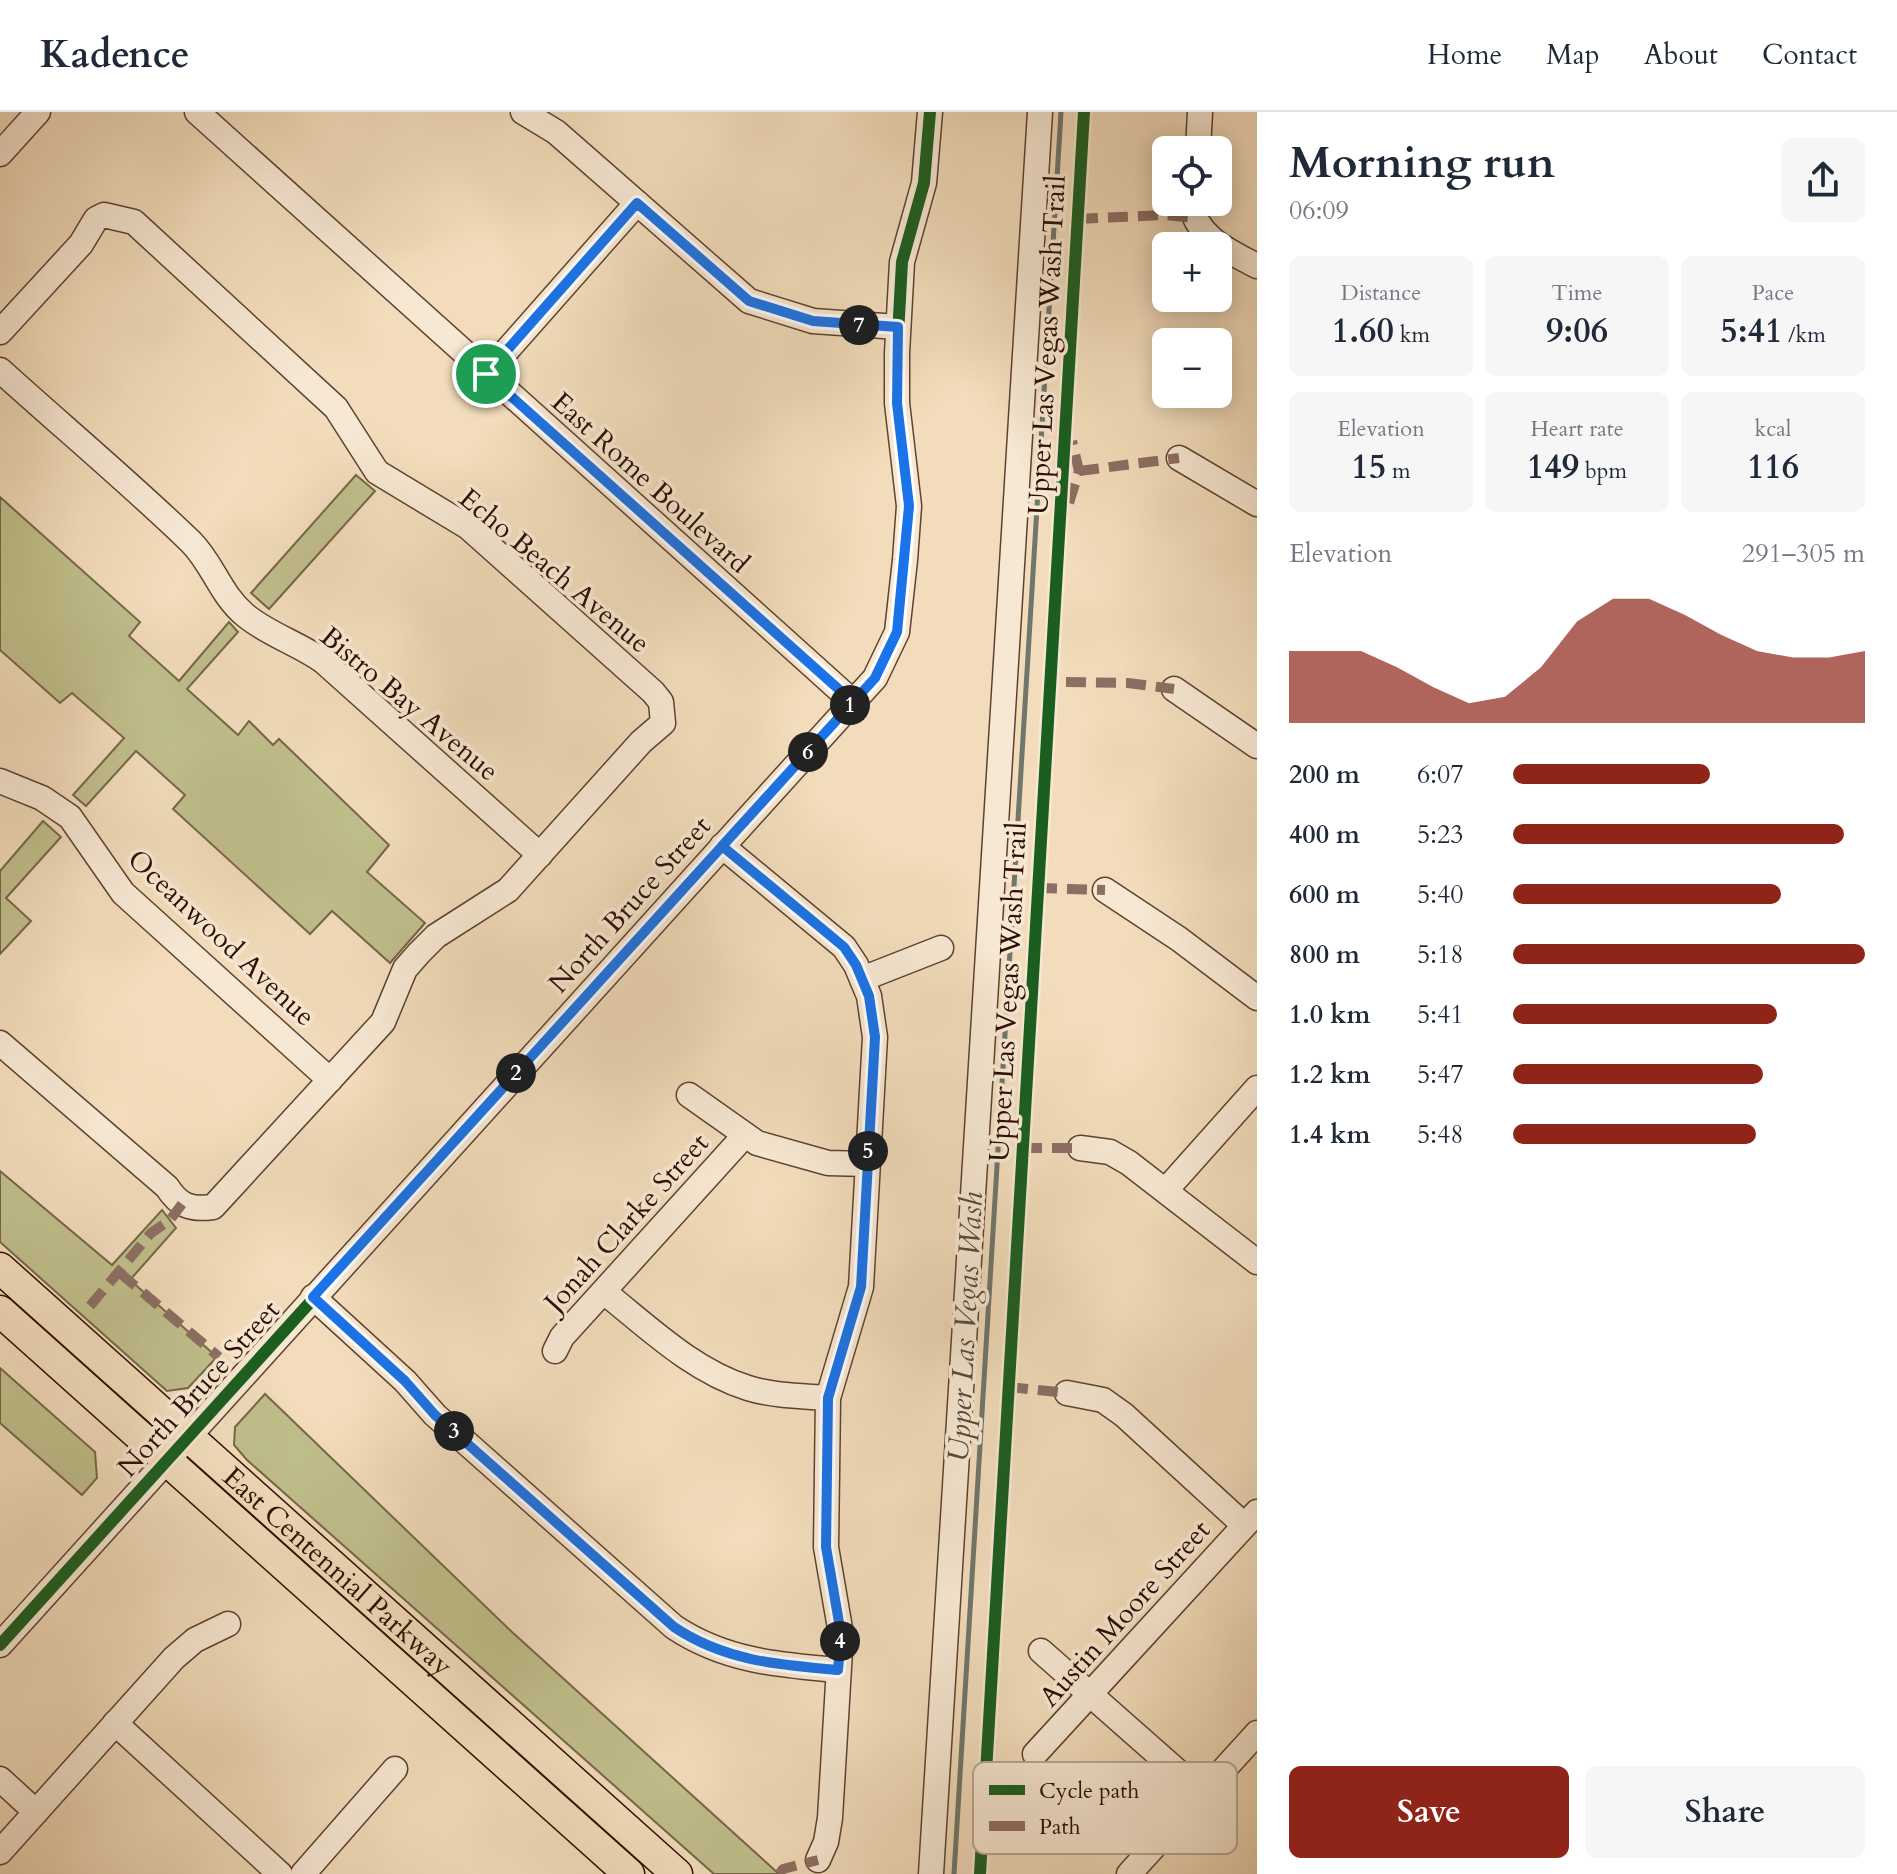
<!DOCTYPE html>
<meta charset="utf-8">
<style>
body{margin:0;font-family:Cardo,serif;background:#f6f6f7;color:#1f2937;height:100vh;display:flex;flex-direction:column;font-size:30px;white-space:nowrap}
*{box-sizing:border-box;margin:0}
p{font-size:26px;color:#747a83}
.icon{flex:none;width:44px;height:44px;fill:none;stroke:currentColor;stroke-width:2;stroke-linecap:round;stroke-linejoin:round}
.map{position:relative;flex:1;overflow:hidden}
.drawer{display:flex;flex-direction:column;background:#fff;width:640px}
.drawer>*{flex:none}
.tools{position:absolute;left:1152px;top:24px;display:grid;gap:16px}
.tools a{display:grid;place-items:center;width:80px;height:80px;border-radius:12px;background:#fff;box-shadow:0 4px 20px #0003;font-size:40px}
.pin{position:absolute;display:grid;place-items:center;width:68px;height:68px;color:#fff;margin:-34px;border:4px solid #fff;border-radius:50%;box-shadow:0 2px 8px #0007}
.km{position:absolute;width:40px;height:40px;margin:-20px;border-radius:50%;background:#222;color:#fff;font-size:22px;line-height:40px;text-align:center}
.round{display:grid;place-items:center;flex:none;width:84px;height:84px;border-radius:12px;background:#f6f6f7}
.headline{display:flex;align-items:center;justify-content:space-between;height:136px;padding:0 32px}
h1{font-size:44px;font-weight:700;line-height:60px}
.metrics{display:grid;grid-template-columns:repeat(3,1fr);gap:12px;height:136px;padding:8px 32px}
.metrics div{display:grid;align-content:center;border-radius:12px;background:#f6f6f7;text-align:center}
.metrics b{font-size:34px;font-weight:700}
.metrics small{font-size:22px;font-weight:400}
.metrics p{font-size:22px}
.chart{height:224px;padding:16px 32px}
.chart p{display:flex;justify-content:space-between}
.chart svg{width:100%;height:144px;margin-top:8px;fill:#8f2418;opacity:.7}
.cta{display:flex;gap:16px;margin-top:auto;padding:16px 32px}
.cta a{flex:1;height:92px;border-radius:12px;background:#8f2418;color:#fff;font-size:32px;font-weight:700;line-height:92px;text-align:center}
.cta a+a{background:#f6f6f7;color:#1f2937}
ul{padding:0 32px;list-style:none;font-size:26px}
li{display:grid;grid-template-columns:128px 96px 1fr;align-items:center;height:60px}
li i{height:20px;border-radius:10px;background:#8f2418}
header{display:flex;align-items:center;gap:48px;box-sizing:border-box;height:112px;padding:0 40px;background:#fff;border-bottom:2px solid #e0e1e3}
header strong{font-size:38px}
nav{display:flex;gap:44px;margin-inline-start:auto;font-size:28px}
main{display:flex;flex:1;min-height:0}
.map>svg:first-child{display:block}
.green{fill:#c0bf8c;stroke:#766647;stroke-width:2}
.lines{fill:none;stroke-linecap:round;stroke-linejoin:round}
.stream{stroke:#6f766c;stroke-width:5}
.minor-casing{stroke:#5e4230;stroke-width:27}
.major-casing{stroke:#2d0e02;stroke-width:33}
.minor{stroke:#f7e8d3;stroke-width:24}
.major{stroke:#f2dcbb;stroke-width:30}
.quiet{stroke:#8d6e63;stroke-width:10;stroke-dasharray:20 10;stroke-linecap:butt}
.cycleway-casing{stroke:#f7e8d3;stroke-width:17}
.cycleway{stroke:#1b5e20;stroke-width:12}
.route-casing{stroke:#fff;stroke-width:16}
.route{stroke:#1a73e8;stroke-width:10}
.labels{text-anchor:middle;stroke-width:7;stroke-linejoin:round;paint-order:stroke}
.street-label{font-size:28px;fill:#2d0e02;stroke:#f7e8d3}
.water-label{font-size:30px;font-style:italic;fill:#544b40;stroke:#f7e8d3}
.key{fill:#f7e8d3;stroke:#baa794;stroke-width:2}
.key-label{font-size:22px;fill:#2d0e02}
</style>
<header>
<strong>Kadence</strong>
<nav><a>Home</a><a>Map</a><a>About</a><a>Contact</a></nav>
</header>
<main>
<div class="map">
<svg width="1257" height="1762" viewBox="0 0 1257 1762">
<rect width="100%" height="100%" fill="#f2dcbb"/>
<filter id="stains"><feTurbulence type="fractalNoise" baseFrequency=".0025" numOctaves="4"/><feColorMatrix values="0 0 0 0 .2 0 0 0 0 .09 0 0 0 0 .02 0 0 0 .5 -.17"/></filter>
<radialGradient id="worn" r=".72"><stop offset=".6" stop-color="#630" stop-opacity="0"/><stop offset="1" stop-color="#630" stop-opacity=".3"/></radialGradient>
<g class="green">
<path d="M356,363L375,379L269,497L251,481Z"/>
<path d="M0,385L140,510L129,524L179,569L229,510L238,520L187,577L238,623L249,609L273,633L279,627L389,733L367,760L425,811L390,851L332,799L310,822L173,697L185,683L136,639L86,694L73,683L124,626L72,581L60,591L0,538Z"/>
<path d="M43,709L61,725L6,786L31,809L0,842V759Z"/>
<path d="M0,1059L112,1153L162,1098L176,1116L130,1168L217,1245L188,1276L167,1279L0,1130Z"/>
<path d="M0,1256L95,1340L97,1366L82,1383L0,1311Z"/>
<path d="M265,1282L512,1520L779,1762H714L247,1348L234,1333L235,1315Z"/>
</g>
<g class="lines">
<path class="stream" d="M954,1762L1061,0"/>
<defs>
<g id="minor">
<path d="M197,0L853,590"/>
<path d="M523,0L556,20L749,189L813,209L898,215"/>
<path d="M1198,38L1200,0"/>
<path d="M0,42L38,0"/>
<path d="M1191,90C1194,124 1230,140 1257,154"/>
<path d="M0,220L81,132L96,107L104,103L134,110L336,296L377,360L468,415L653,580L661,590L663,611L641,630L508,778L436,824L419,841L405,857L383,910L213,1095C191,1098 179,1094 167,1075L0,931"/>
<path d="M0,258C63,315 130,371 191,430C213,452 220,482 245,503C269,523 298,531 323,549L540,743"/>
<path d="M486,262L637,91"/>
<path d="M1179,346L1257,392"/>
<path d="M1174,577L1257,634"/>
<path d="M0,669L42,686L70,705L123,781L330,968"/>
<path d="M722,734L844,835L856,853L869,884L875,925L861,1175L828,1286L826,1435L841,1522L830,1706L826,1730L818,1748"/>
<path d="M1105,778L1179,827L1257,886"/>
<path d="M862,867L941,836"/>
<path d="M689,983L757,1031L828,1051L867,1052"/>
<path d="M1080,1036L1110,1040L1129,1051L1257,1150"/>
<path d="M1166,1078L1257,976"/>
<path d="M604,1180C648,1215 693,1259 748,1276C774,1284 801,1284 828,1286"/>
<path d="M313,1185L405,1269L435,1303L674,1515C725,1549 779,1553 838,1558"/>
<path d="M555,1239L562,1225L745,1023"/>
<path d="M1067,1281L1103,1288L1124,1303L1244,1413"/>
<path d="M0,1533L875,566L897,520L905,448L909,394L897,291V241L902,150L924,71L930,0"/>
<path d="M1041,1539L1202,1681"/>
<path d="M115,1611L280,1762"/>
<path d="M1035,1642L1257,1400"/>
<path d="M0,1667L36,1700"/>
<path d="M0,1740L174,1546L195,1528L228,1512"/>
<path d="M303,1762L395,1657"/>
<path d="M931,1762L1040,0"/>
<path d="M1129,1762L1257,1621"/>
</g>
<g id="major">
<path id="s1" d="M0,1156L677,1762"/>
<path d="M0,1199L629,1762"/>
</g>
</defs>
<use href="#minor" class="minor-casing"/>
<use href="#major" class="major-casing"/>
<use href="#minor" class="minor"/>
<use href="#major" class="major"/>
<g class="quiet">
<path d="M1078,107L1164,103L1194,106"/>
<path d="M1079,359L1179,346"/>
<path d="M1069,391L1079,359L1072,329"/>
<path d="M1066,570L1128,571L1174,577"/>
<path d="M1037,776L1105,778"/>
<path d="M1022,1036H1080"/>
<path d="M120,1161L219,1245"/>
<path d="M90,1194L151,1121L170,1108L182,1092"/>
<path d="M1008,1275L1067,1281"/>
<path d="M779,1762L783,1757L818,1748"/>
</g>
<defs>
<g id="cycleway">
<path d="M0,1533L875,566L897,520L905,448L909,394L897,291V241L902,150L924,71L930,0"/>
<path d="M980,1762L1084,0"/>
</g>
</defs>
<use href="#cycleway" class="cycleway-casing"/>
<use href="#cycleway" class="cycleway"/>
</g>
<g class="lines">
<defs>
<path id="route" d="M486,262L853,590C673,788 493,986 313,1185L405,1269L435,1303L674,1515C725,1549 779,1553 838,1558L841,1522L826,1435L828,1286L861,1175L875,925L869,884L856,853L844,835L722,734L875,566L897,520L909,394L897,291L898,215L813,209L749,189L637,91L486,262"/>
</defs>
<use href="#route" class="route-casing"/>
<use href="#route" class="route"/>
</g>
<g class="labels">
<g class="street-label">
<text transform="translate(1046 233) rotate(-87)" y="10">Upper Las Vegas Wash Trail</text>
<text transform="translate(651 370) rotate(42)" y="10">East Rome Boulevard</text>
<text transform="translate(555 458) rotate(40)" y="10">Echo Beach Avenue</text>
<text transform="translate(410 591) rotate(40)" y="10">Bistro Bay Avenue</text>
<text transform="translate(629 792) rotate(-48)" y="10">North Bruce Street</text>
<text transform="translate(222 825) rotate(43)" y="10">Oceanwood Avenue</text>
<text transform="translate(1007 880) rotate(-87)" y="10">Upper Las Vegas Wash Trail</text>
<text transform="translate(626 1110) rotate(-48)" y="10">Jonah Clarke Street</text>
<text transform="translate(198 1276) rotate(-48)" y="10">North Bruce Street</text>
<text dy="10" stroke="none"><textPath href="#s1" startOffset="454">East Centennial Parkway</textPath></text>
<text transform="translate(1124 1501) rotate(-48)" y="10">Austin Moore Street</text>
</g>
<g class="water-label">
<text transform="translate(965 1215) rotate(-87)" y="10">Upper Las Vegas Wash</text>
</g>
</g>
<rect x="973" y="1650" width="264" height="92" rx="12" class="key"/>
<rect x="989" y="1673" width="36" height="10" fill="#1b5e20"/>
<rect x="989" y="1709" width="36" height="10" fill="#8d6e63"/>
<g class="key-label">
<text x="1039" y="1686">Cycle path</text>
<text x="1039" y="1722">Path</text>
</g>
<rect width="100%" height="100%" filter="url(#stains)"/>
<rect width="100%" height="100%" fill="url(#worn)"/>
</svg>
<div class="tools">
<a><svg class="icon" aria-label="locate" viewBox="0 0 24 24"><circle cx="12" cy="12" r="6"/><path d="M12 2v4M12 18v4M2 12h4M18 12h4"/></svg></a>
<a>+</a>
<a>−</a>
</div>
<div class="pin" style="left:486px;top:262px;background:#1e9e55"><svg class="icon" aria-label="arrive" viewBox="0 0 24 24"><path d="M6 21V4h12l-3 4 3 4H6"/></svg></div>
<b class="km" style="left:850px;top:593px">1</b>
<b class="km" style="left:516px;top:961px">2</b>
<b class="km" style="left:454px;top:1319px">3</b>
<b class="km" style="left:840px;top:1529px">4</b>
<b class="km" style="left:868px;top:1039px">5</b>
<b class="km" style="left:808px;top:640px">6</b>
<b class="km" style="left:859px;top:213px">7</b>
</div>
<section class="drawer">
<div class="headline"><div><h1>Morning run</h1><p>06:09</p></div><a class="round"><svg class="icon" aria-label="share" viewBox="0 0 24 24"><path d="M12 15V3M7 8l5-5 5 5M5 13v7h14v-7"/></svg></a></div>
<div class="metrics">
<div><p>Distance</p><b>1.60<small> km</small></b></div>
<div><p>Time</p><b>9:06</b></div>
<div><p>Pace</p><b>5:41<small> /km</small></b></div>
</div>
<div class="metrics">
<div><p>Elevation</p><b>15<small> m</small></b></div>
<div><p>Heart rate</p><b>149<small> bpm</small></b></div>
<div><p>kcal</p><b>116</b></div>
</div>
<div class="chart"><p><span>Elevation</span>291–305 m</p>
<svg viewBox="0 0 160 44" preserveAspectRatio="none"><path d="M0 44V22L10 22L20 22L30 27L40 33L50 38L60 36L70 27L80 13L90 6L100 6L110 11L120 17L130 22L140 24L150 24L160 22V44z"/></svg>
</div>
<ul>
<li><b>200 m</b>6:07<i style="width:56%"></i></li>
<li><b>400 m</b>5:23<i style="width:94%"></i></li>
<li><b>600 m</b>5:40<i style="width:76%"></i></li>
<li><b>800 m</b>5:18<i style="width:100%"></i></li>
<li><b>1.0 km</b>5:41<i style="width:75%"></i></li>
<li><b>1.2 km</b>5:47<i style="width:71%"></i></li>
<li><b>1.4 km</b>5:48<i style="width:69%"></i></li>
</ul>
<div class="cta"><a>Save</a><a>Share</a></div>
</section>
</main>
